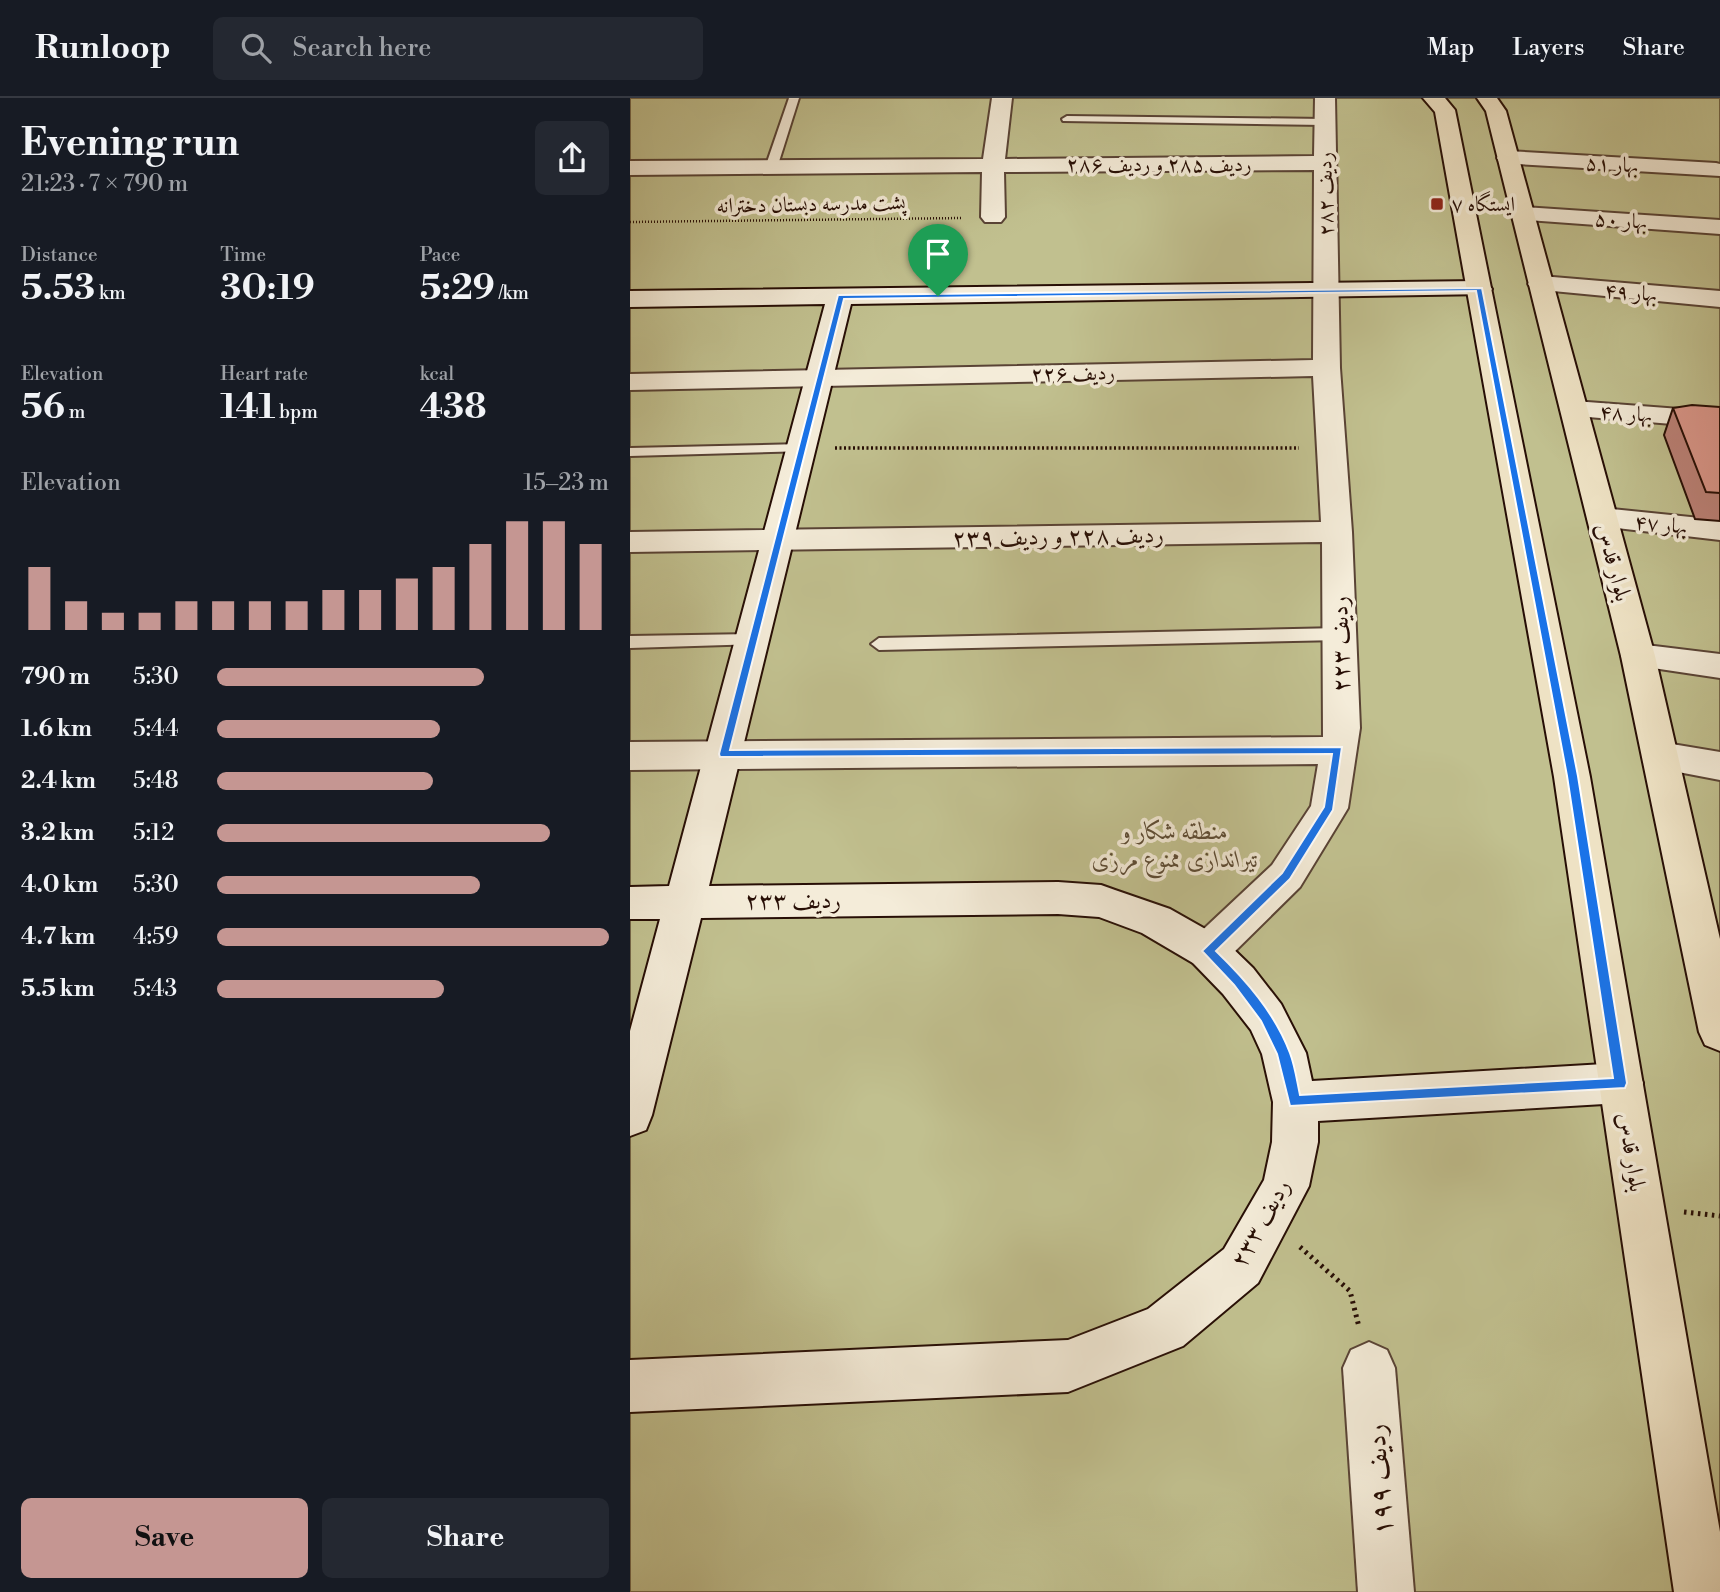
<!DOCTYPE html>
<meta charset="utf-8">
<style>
body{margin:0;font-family:"Libre Bodoni",Amiri,serif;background:#242831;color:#f1f3f6;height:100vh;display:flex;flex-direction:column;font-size:26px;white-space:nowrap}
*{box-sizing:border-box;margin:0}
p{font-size:23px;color:#9ea1a6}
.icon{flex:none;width:38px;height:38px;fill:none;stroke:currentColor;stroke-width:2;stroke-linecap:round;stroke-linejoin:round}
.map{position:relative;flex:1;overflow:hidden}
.side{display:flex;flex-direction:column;background:#171b24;width:630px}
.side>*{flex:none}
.pin{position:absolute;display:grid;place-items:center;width:60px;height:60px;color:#fff;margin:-72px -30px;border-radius:50% 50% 50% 0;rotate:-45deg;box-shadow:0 0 7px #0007}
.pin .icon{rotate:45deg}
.round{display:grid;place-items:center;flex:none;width:74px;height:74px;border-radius:10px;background:#242831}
.head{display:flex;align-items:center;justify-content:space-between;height:119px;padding:0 21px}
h1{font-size:38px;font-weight:700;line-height:52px}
.metrics{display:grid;grid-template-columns:repeat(3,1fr);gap:10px;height:119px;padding:7px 21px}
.metrics div{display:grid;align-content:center}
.metrics b{font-size:35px;font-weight:700}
.metrics small{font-size:19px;font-weight:400}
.metrics p{font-size:19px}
.chart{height:196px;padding:14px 21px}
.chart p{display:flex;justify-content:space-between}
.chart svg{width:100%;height:126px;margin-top:7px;stroke:#c59692;stroke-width:6}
.button{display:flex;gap:14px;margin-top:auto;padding:14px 21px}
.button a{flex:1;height:80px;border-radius:10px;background:#c59692;color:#111;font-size:28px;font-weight:700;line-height:80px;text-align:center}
.button a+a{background:#242831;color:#f1f3f6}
ul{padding:0 21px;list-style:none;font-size:23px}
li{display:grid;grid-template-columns:112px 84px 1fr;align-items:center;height:52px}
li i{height:18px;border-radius:9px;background:#c59692}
header{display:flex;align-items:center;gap:42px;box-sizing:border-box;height:98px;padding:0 35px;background:#171b24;border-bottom:2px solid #363941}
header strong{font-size:33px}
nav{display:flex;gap:38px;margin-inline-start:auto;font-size:24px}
.search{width:490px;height:63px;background:#242831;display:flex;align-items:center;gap:18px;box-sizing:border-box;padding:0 24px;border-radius:10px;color:#9ea1a6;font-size:26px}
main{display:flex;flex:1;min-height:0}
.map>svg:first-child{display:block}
.green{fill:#c1c08f;stroke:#74674a;stroke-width:2}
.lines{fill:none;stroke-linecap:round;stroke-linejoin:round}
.lane-casing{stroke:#594335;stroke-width:4}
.street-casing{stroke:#594335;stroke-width:4}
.secondary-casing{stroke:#270e05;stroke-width:4}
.primary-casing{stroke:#270e05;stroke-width:4}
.path-far2{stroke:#270e05;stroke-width:2.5;stroke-dasharray:1 2;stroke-linecap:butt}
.path-far1{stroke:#270e05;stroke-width:3.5;stroke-dasharray:2 2.5;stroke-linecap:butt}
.path{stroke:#270e05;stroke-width:5;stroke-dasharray:2.5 4.5;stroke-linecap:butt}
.lane{fill:#f4ecd9;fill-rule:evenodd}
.street{fill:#f4ecd9;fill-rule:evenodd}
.secondary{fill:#f4ecd9;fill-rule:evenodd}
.primary{fill:#eee2c4;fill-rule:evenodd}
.wall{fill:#bc8278;stroke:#270e05;stroke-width:2}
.building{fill:#db978b;stroke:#270e05;stroke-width:2}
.route{fill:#1a73e8;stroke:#fff;stroke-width:2;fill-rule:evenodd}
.poi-dot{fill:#8f2418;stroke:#f4ecd9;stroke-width:2.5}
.labels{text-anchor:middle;stroke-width:7;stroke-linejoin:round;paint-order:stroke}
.far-street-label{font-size:21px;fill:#270e05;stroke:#f4ecd9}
.far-poi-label{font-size:21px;fill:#270e05;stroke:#f4ecd9;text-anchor:start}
.street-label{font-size:24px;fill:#270e05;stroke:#f4ecd9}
.park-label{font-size:24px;font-style:italic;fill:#5d4c35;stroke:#f4ecd9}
.near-street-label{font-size:28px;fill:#270e05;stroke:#f4ecd9}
</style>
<header>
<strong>Runloop</strong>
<div class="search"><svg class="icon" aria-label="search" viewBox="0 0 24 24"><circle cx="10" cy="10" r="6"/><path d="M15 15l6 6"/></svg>Search here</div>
<nav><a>Map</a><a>Layers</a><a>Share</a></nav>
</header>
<main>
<section class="side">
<div class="head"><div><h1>Evening run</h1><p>21:23 · 7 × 790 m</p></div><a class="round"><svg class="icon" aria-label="share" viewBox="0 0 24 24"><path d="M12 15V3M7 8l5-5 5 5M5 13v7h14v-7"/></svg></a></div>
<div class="metrics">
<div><p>Distance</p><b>5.53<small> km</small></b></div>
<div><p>Time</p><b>30:19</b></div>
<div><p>Pace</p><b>5:29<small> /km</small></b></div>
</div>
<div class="metrics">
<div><p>Elevation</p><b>56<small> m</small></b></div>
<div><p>Heart rate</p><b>141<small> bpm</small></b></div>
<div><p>kcal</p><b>438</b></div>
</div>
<div class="chart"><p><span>Elevation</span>15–23 m</p>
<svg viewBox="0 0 160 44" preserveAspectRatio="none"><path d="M5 44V22M15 44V34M25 44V38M35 44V38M45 44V34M55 44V34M65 44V34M75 44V34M85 44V30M95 44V30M105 44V26M115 44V22M125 44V14M135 44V6M145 44V6M155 44V14"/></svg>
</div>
<ul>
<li><b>790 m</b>5:30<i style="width:68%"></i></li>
<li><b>1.6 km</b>5:44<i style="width:57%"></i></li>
<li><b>2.4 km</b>5:48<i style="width:55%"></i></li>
<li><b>3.2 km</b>5:12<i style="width:85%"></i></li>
<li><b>4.0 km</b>5:30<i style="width:67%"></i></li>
<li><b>4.7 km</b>4:59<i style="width:100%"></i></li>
<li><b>5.5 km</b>5:43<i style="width:58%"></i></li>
</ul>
<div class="button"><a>Save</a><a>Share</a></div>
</section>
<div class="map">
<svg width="1090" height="1494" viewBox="0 0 1090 1494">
<rect width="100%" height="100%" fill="#eee2c4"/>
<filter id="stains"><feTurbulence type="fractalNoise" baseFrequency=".00286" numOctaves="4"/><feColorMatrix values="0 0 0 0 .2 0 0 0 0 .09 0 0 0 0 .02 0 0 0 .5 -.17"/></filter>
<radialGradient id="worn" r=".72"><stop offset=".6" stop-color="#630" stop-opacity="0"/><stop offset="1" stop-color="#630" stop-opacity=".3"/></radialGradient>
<rect class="green" x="0" y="0" width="1090" height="1494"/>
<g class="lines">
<defs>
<g id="lane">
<path d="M159,0H169L147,70L137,72L135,70Z"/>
<path d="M437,18L695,21L700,24L695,27L433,23L432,21Z"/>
<path d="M172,346L179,350L177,353L0,358V350Z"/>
<path d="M710,530L718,536L710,542L249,552L241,546L249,540Z"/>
<path d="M123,536L129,538L131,542L129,546L0,550V538Z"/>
</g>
<g id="street">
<path d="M362,0H382L375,61L684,58L685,0H705L710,270L722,434L730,630L718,710L712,720L670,789L593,865L578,870L563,865L557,853L563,841L642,767L681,708L688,666L0,672V644L693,639L692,444L0,454V434L691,424L683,278L0,292V276L683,262L684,72L374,74L375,119L371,124H355L351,119L352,74L0,77V63L353,61Z"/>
<path d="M878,53L1086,65L1090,66V78L870,65L867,60L870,55Z"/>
<path d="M893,109L1090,122V136L885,121L881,116L885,111Z"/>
<path d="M911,178L1090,193V209L902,191L898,186L902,181Z"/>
<path d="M944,303L1090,314V330L934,317L930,311L934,305Z"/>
<path d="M972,410L1090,422V442L961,427L957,420L961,413Z"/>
<path d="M1008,546L1090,556V580L996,566L991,558L996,550Z"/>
<path d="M1030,644L1090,654V682L1017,668L1012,658L1017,648Z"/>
<path d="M739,1244L757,1252L765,1270L784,1494H728L713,1270L721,1252Z"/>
</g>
<path id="secondary" d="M849,183L858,186L862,191L858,196L221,206L79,788L428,784L471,787L485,792L540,811L593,841L623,870L651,906L676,955L682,983L991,965L1007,971L1013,985L1007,999L991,1005L688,1023V1044L679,1088L628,1185L553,1248L438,1294L0,1314V1262L438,1242L518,1211L594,1151L634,1082L642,1044L643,1004L632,956L621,932L593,896L563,865L512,835L469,819L428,816L71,820L22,1017L16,1032L0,1038V933L30,821H0V789L39,788L195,206L0,209V193Z"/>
<g id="primary">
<path d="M793,0H815L825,12L960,679L1090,1434V1494H1044L924,679L805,14Z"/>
<path d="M847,0H867L876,13L1025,558L1090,841V953L1075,947L1069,934L991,558L856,13Z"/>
</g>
</defs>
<use href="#lane" class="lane-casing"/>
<use href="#street" class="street-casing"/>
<use href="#secondary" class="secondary-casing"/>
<use href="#primary" class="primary-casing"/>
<path class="path-far2" d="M0,124L332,120"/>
<path class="path-far1" d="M205,350H669"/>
<g class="path">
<path d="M1054,1114L1090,1118"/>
<path d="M670,1149L720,1193L729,1229"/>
</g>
<use href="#lane" class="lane"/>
<use href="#street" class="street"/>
<use href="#secondary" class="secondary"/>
<use href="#primary" class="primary"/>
</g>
<path class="wall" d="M1090,309V423L1065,421L1034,337L1043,310Z"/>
<path class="building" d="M1062,307L1090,309V395L1076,394L1043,310Z"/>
<path class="route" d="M852,190L948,678L997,985L995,990L660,1008L647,956L631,923L604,887L572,853L652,775L694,709L702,656L90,659L89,656L208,197ZM846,193L937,678L983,980L670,997C667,983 665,968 660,955C645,915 616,882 586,853L660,781L703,712L712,649L100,652L214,201Z"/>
<rect class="poi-dot" x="800" y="99" width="14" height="14" rx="3.5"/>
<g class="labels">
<g class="far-street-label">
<text x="529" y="73">ردیف ۲۸۵ و ردیف ۲۸۶</text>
<text transform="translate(982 66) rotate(3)" y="7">بهار ۵۱</text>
<text transform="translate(695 96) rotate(-91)" y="7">ردیف ۲۸۲</text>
<text transform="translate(181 106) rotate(-1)" y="7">پشت مدرسه دبستان دخترانه</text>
<text transform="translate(991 122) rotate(4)" y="7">بهار ۵۰</text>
<text transform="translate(1001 194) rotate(5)" y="7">بهار ۴۹</text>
<text transform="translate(443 275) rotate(-1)" y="7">ردیف ۲۲۶</text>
<text transform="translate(996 315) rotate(4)" y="7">بهار ۴۸</text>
<text transform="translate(1031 426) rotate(6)" y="7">بهار ۴۷</text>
</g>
<g class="far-poi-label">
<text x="821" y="113">ایستگاه ۷</text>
</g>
<g class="street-label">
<text transform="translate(428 438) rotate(-1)" y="8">ردیف ۲۲۸ و ردیف ۲۳۹</text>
<text transform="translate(984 464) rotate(75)" y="8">بلوار قدس</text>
<text transform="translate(710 546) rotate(-91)" y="8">ردیف ۲۲۳</text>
<text x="163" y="810">ردیف ۲۳۳</text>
<text transform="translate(1002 1054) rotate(81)" y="8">بلوار قدس</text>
<text transform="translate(630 1125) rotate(-61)" y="8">ردیف ۲۳۳</text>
</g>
<g class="park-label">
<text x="545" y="741">منطقه شکار و<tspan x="545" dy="28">تیراندازی ممنوع مرزی</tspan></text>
</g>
<g class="near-street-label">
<text transform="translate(748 1382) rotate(-94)" y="10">ردیف ۱۹۹</text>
</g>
</g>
<rect width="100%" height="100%" filter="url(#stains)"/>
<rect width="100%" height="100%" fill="url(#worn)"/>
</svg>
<div class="pin" style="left:308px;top:198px;background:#1e9e55"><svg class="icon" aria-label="arrive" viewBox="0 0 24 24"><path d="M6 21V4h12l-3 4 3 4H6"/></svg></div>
</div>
</main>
